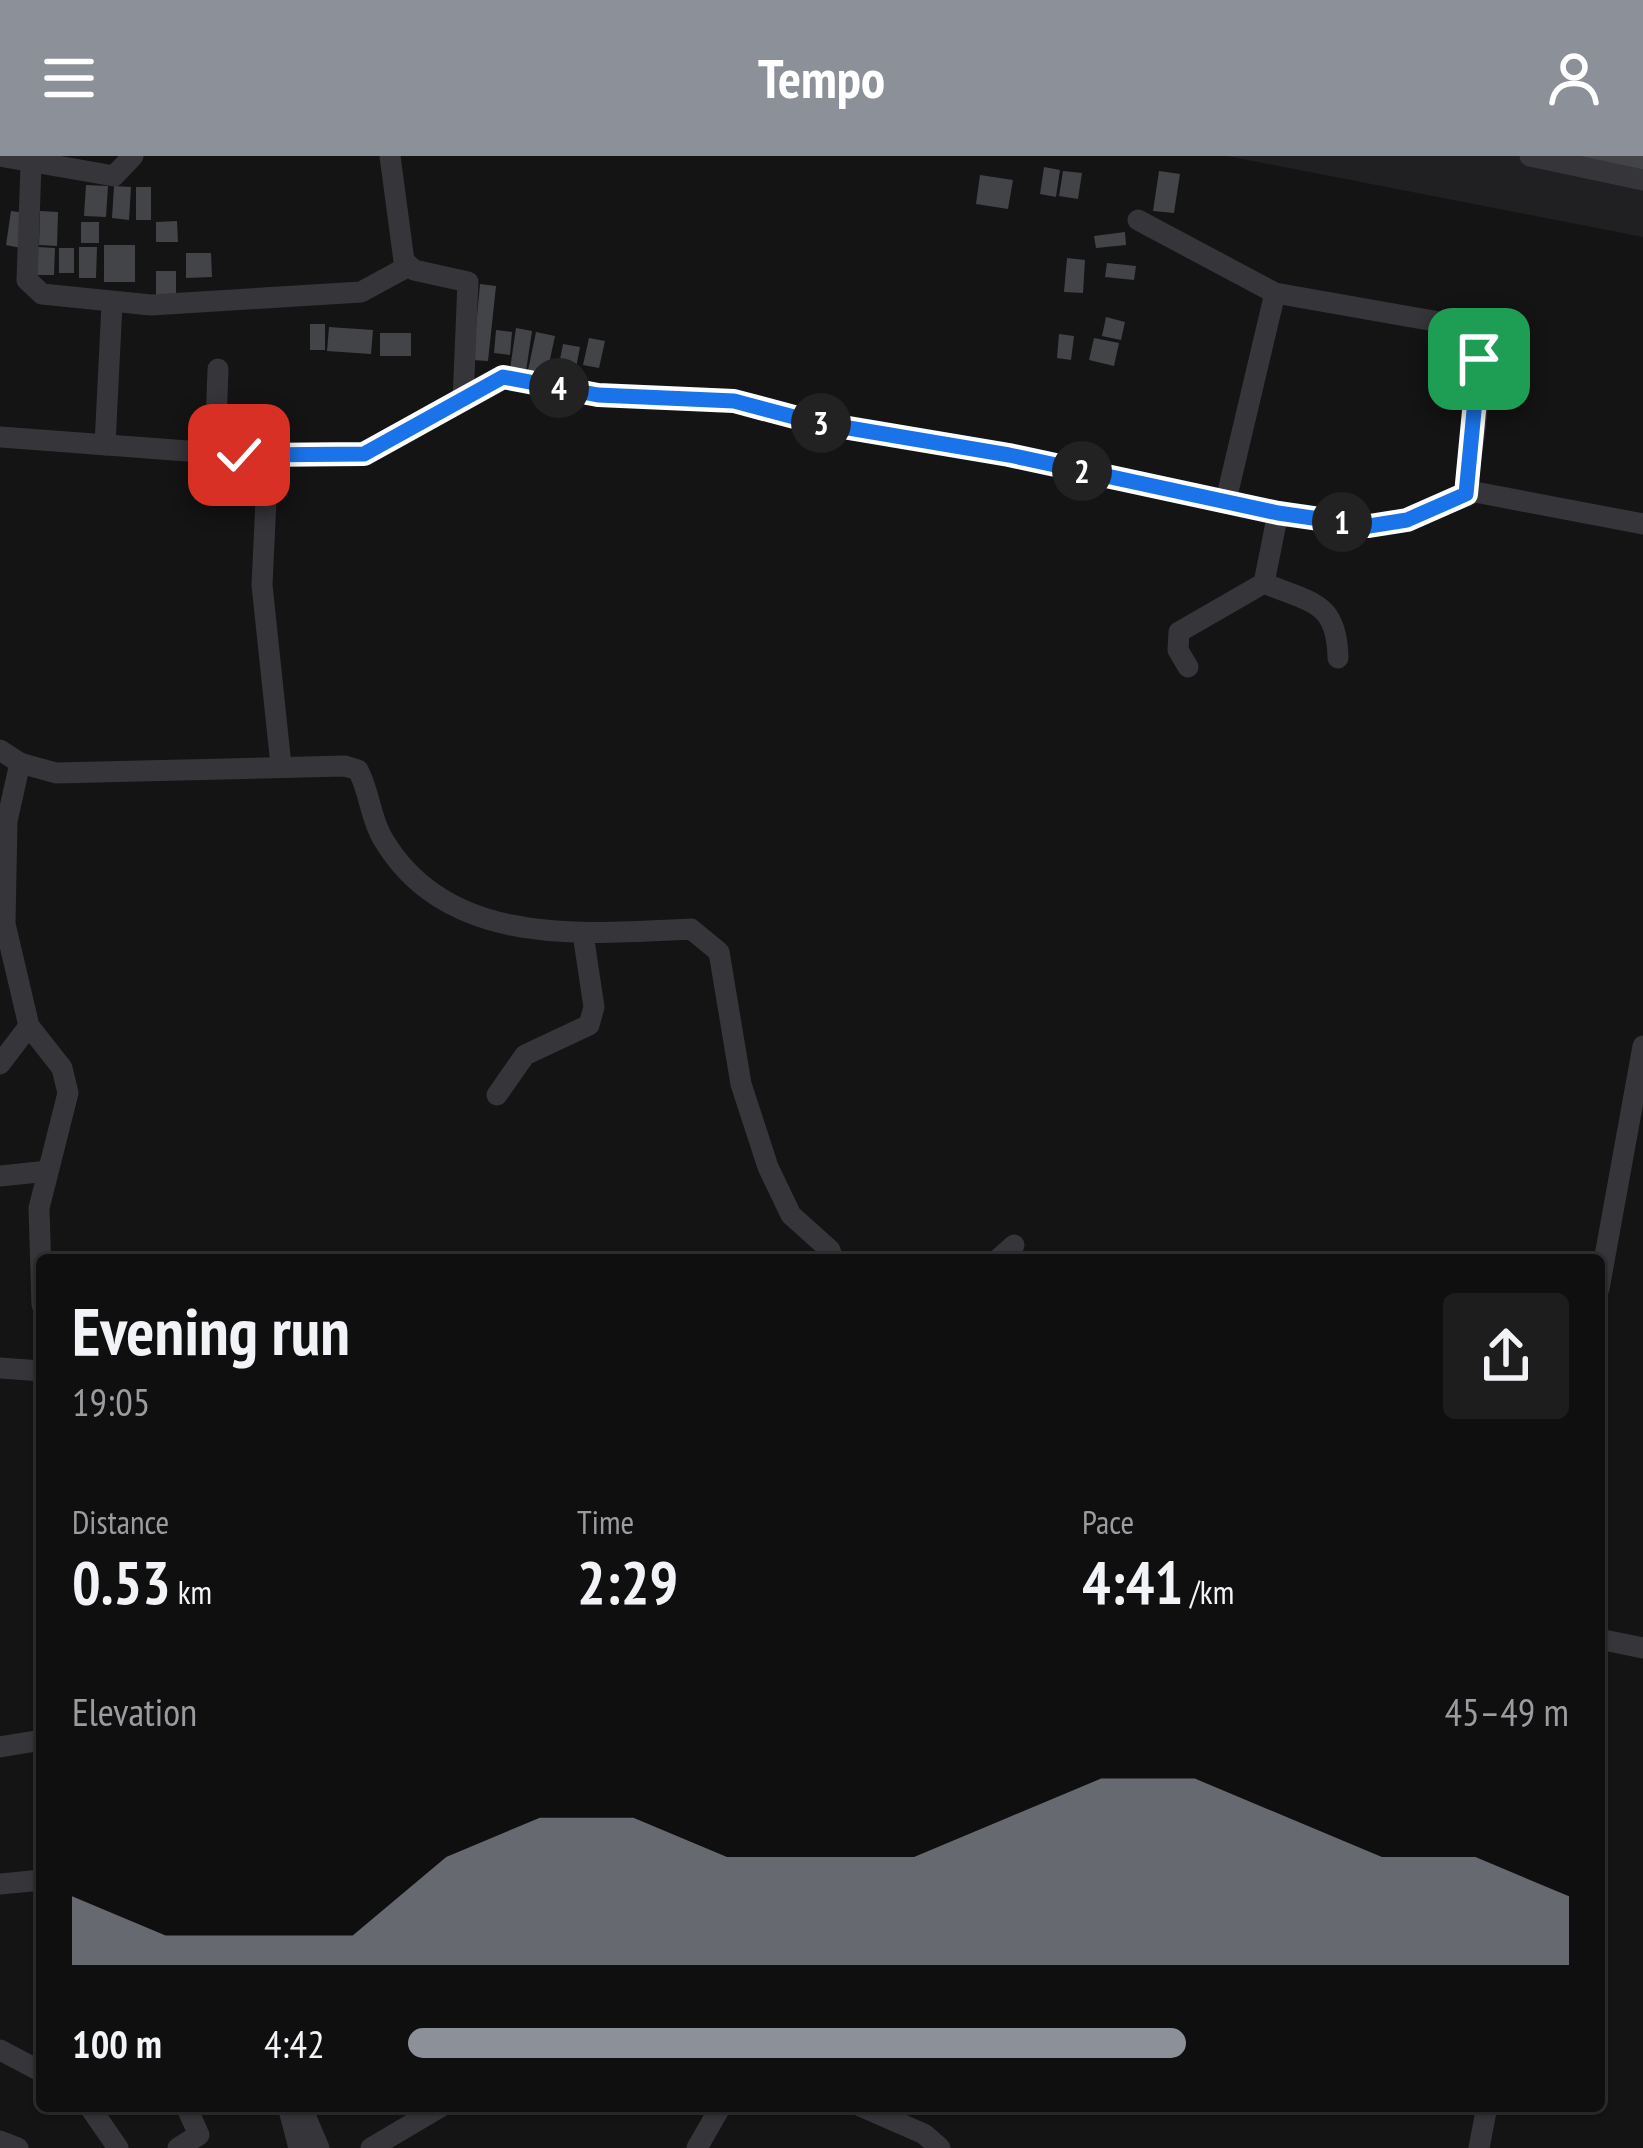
<!DOCTYPE html>
<meta charset="utf-8">
<style>
body{margin:0;font-family:"PT Sans Narrow",sans-serif;background:#1d1d1e;color:#f1f3f6;height:100vh;display:flex;flex-direction:column;font-size:45px;white-space:nowrap}
*{box-sizing:border-box;margin:0}
p{font-size:39px;color:#9b9c9f}
.icon{flex:none;width:66px;height:66px;fill:none;stroke:currentColor;stroke-width:2;stroke-linecap:round;stroke-linejoin:round}
.map{position:relative;flex:1;overflow:hidden}
.side{position:absolute;left:36px;top:1098px;width:1569px;height:858px;display:flex;flex-direction:column;background:#0f0f10;border-radius:12px;box-shadow:0 3px 9px #0004,0 0 0 3px #2f2f30}
.side>*{flex:none}
.pin{position:absolute;display:grid;place-items:center;width:102px;height:102px;color:#fff;margin:-51px;border-radius:24px;box-shadow:0 6px 18px #0006}
.km{position:absolute;width:60px;height:60px;margin:-30px;border-radius:50%;background:#222;color:#fff;font-size:33px;line-height:60px;text-align:center}
.round{display:grid;place-items:center;flex:none;width:126px;height:126px;border-radius:12px;background:#1d1d1e}
.summary{display:flex;align-items:center;justify-content:space-between;height:204px;padding:0 36px}
h1{font-size:66px;font-weight:600;line-height:90px}
.figures{display:grid;grid-template-columns:repeat(3,1fr);gap:18px;height:204px;padding:12px 36px}
.figures div{display:grid;align-content:center}
.figures b{font-size:60px;font-weight:600}
.figures small{font-size:33px;font-weight:400}
.figures p{font-size:33px}
.chart{height:336px;padding:24px 36px}
.chart p{display:flex;justify-content:space-between}
.chart svg{width:100%;height:216px;margin-top:12px;fill:#8c9099;opacity:.7}
ul{padding:0 36px;list-style:none;font-size:39px}
li{display:grid;grid-template-columns:192px 144px 1fr;align-items:center;height:90px}
li i{height:30px;border-radius:15px;background:#8c9099}
header{display:flex;justify-content:space-between;align-items:center;height:156px;padding:0 36px;background:#8c9099;color:#fff;font-size:54px;font-weight:600}
.map>svg:first-child{display:block}
.built{fill:#202022}
.building{fill:#434448}
.lines{fill:none;stroke-linecap:round;stroke-linejoin:round}
.minor{stroke:#35353a;stroke-width:21}
.route-casing{stroke:#fff;stroke-width:24}
.route{stroke:#1a73e8;stroke-width:15}
</style>
<header><svg class="icon" aria-label="menu" viewBox="0 0 24 24"><path d="M4 6h16M4 12h16M4 18h16"/></svg>Tempo<svg class="icon" aria-label="person" viewBox="0 0 24 24"><circle cx="12" cy="8" r="4"/><path d="M4 21q1-7 8-7t8 7"/></svg></header>
<div class="map">
<svg width="1643" height="1992" viewBox="0 0 1643 1992">
<rect width="100%" height="100%" fill="#141415"/>
<path class="built" d="M1227,0H1643V81Z"/>
<g class="building">
<path d="M1574,0H1643V16Z"/>
<path d="M1044,11L1060,14L1056,41L1040,38Z"/>
<path d="M1063,15L1082,17L1078,43L1059,40Z"/>
<path d="M1159,15L1180,18L1174,57L1153,55Z"/>
<path d="M980,19L1013,24L1008,53L976,48Z"/>
<path d="M86,29L108,30L106,61L84,60Z"/>
<path d="M114,30L131,31L129,64L112,62Z"/>
<rect x="136" y="31" width="15" height="33"/>
<path d="M11,55L26,57L21,92L6,89Z"/>
<path d="M40,55L58,56L57,90L39,89Z"/>
<path d="M177,65L178,86H156V66Z"/>
<rect x="81" y="66" width="18" height="21"/>
<path d="M1125,76L1126,89L1096,92L1094,80Z"/>
<rect x="104" y="89" width="31" height="37"/>
<path d="M37,91L55,92L54,119H36Z"/>
<path d="M79,91H97L96,122H79Z"/>
<rect x="59" y="92" width="15" height="25"/>
<path d="M186,97H211L212,121L186,122Z"/>
<path d="M1067,102L1085,104L1083,137L1064,136Z"/>
<path d="M1107,107L1136,110L1134,124L1105,121Z"/>
<rect x="156" y="115" width="20" height="25"/>
<path d="M480,128L496,130L488,205L473,204Z"/>
<path d="M1106,161L1125,166L1121,184L1102,180Z"/>
<rect x="310" y="168" width="15" height="26"/>
<path d="M329,171L373,174L371,198L327,195Z"/>
<path d="M516,172L532,175L525,222L509,220Z"/>
<path d="M496,174L512,176L510,199L494,197Z"/>
<path d="M536,176L555,180L546,222L527,219Z"/>
<rect x="380" y="177" width="31" height="23"/>
<path d="M1059,178L1074,180L1071,204L1057,202Z"/>
<path d="M589,182L605,185L599,212L583,209Z"/>
<path d="M1094,182L1119,187L1114,210L1089,204Z"/>
<path d="M563,188L580,191L575,217L558,214Z"/>
</g>
<g class="lines">
<g class="minor">
<path d="M0,0L114,20L133,0"/>
<path d="M390,0L404,105L414,114L468,126L463,245"/>
<path d="M1530,0L1643,24"/>
<path d="M31,9L27,124L42,138L151,149L361,136L407,111"/>
<path d="M1138,64L1275,137L1468,171C1492,199 1470,300 1466,338"/>
<path d="M0,281L268,301L364,298L503,221L598,240L734,245L813,266L1009,299L1278,357L1369,370L1407,364L1475,336L1643,368"/>
<path d="M105,289L112,148"/>
<path d="M215,297L218,213"/>
<path d="M268,301L262,429L281,609"/>
<path d="M1226,344L1275,137"/>
<path d="M1264,427C1311,447 1337,445 1338,502"/>
<path d="M1188,511L1178,494L1179,476L1264,427L1278,357"/>
<path d="M0,594L20,607L7,665L5,768L29,870L62,912L68,937L39,1052L42,1149"/>
<path d="M20,607L56,617L345,610L358,614C370,636 370,662 383,683C447,792 582,778 691,773L719,796L741,928L768,1011L791,1059L830,1094L833,1104"/>
<path d="M0,908L29,870"/>
<path d="M497,939L525,899L589,869L594,851L583,778"/>
<path d="M0,1020L48,1015"/>
<path d="M997,1104L1014,1089"/>
<path d="M1599,1133L1643,890"/>
<path d="M0,1212L42,1215"/>
<path d="M1599,1483L1643,1492"/>
<path d="M0,1591L42,1584"/>
<path d="M0,1728L42,1724"/>
<path d="M0,1894L42,1916"/>
<path d="M89,1950L118,1992"/>
<path d="M288,1950L299,1992"/>
<path d="M290,1950L305,1959L319,1992"/>
<path d="M860,1950L924,1978L940,1992"/>
<path d="M0,1985L18,1992"/>
<path d="M178,1992L199,1979L186,1950"/>
<path d="M371,1992L442,1950"/>
<path d="M697,1992L721,1950"/>
<path d="M1479,1992L1487,1950"/>
</g>
</g>
<g class="lines">
<defs>
<path id="route" d="M239,299L364,298L503,221L598,239L734,245L813,266L1009,299L1278,357L1369,370L1407,364L1466,338L1479,203"/>
</defs>
<use href="#route" class="route-casing"/>
<use href="#route" class="route"/>
</g>
</svg>
<div class="pin" style="left:1479px;top:203px;background:#1e9e55"><svg class="icon" aria-label="arrive" viewBox="0 0 24 24"><path d="M6 21V4h12l-3 4 3 4H6"/></svg></div>
<div class="pin" style="left:239px;top:299px;background:#d93025"><svg class="icon" aria-label="check" viewBox="0 0 24 24"><path d="M5 12l5 5 9-10"/></svg></div>
<b class="km" style="left:1342px;top:366px">1</b>
<b class="km" style="left:1082px;top:315px">2</b>
<b class="km" style="left:821px;top:267px">3</b>
<b class="km" style="left:559px;top:232px">4</b>
<section class="side">
<div class="summary"><div><h1>Evening run</h1><p>19:05</p></div><a class="round"><svg class="icon" aria-label="share" viewBox="0 0 24 24"><path d="M12 15V3M7 8l5-5 5 5M5 13v7h14v-7"/></svg></a></div>
<div class="figures">
<div><p>Distance</p><b>0.53<small> km</small></b></div>
<div><p>Time</p><b>2:29</b></div>
<div><p>Pace</p><b>4:41<small> /km</small></b></div>
</div>
<div class="chart"><p><span>Elevation</span>45–49 m</p>
<svg viewBox="0 0 160 44" preserveAspectRatio="none"><path d="M0 44V30L10 38L20 38L30 38L40 22L50 14L60 14L70 22L80 22L90 22L100 14L110 6L120 6L130 14L140 22L150 22L160 30V44z"/></svg>
</div>
<ul>
<li><b>100 m</b>4:42<i style="width:67%"></i></li>
</ul>
</section>
</div>
